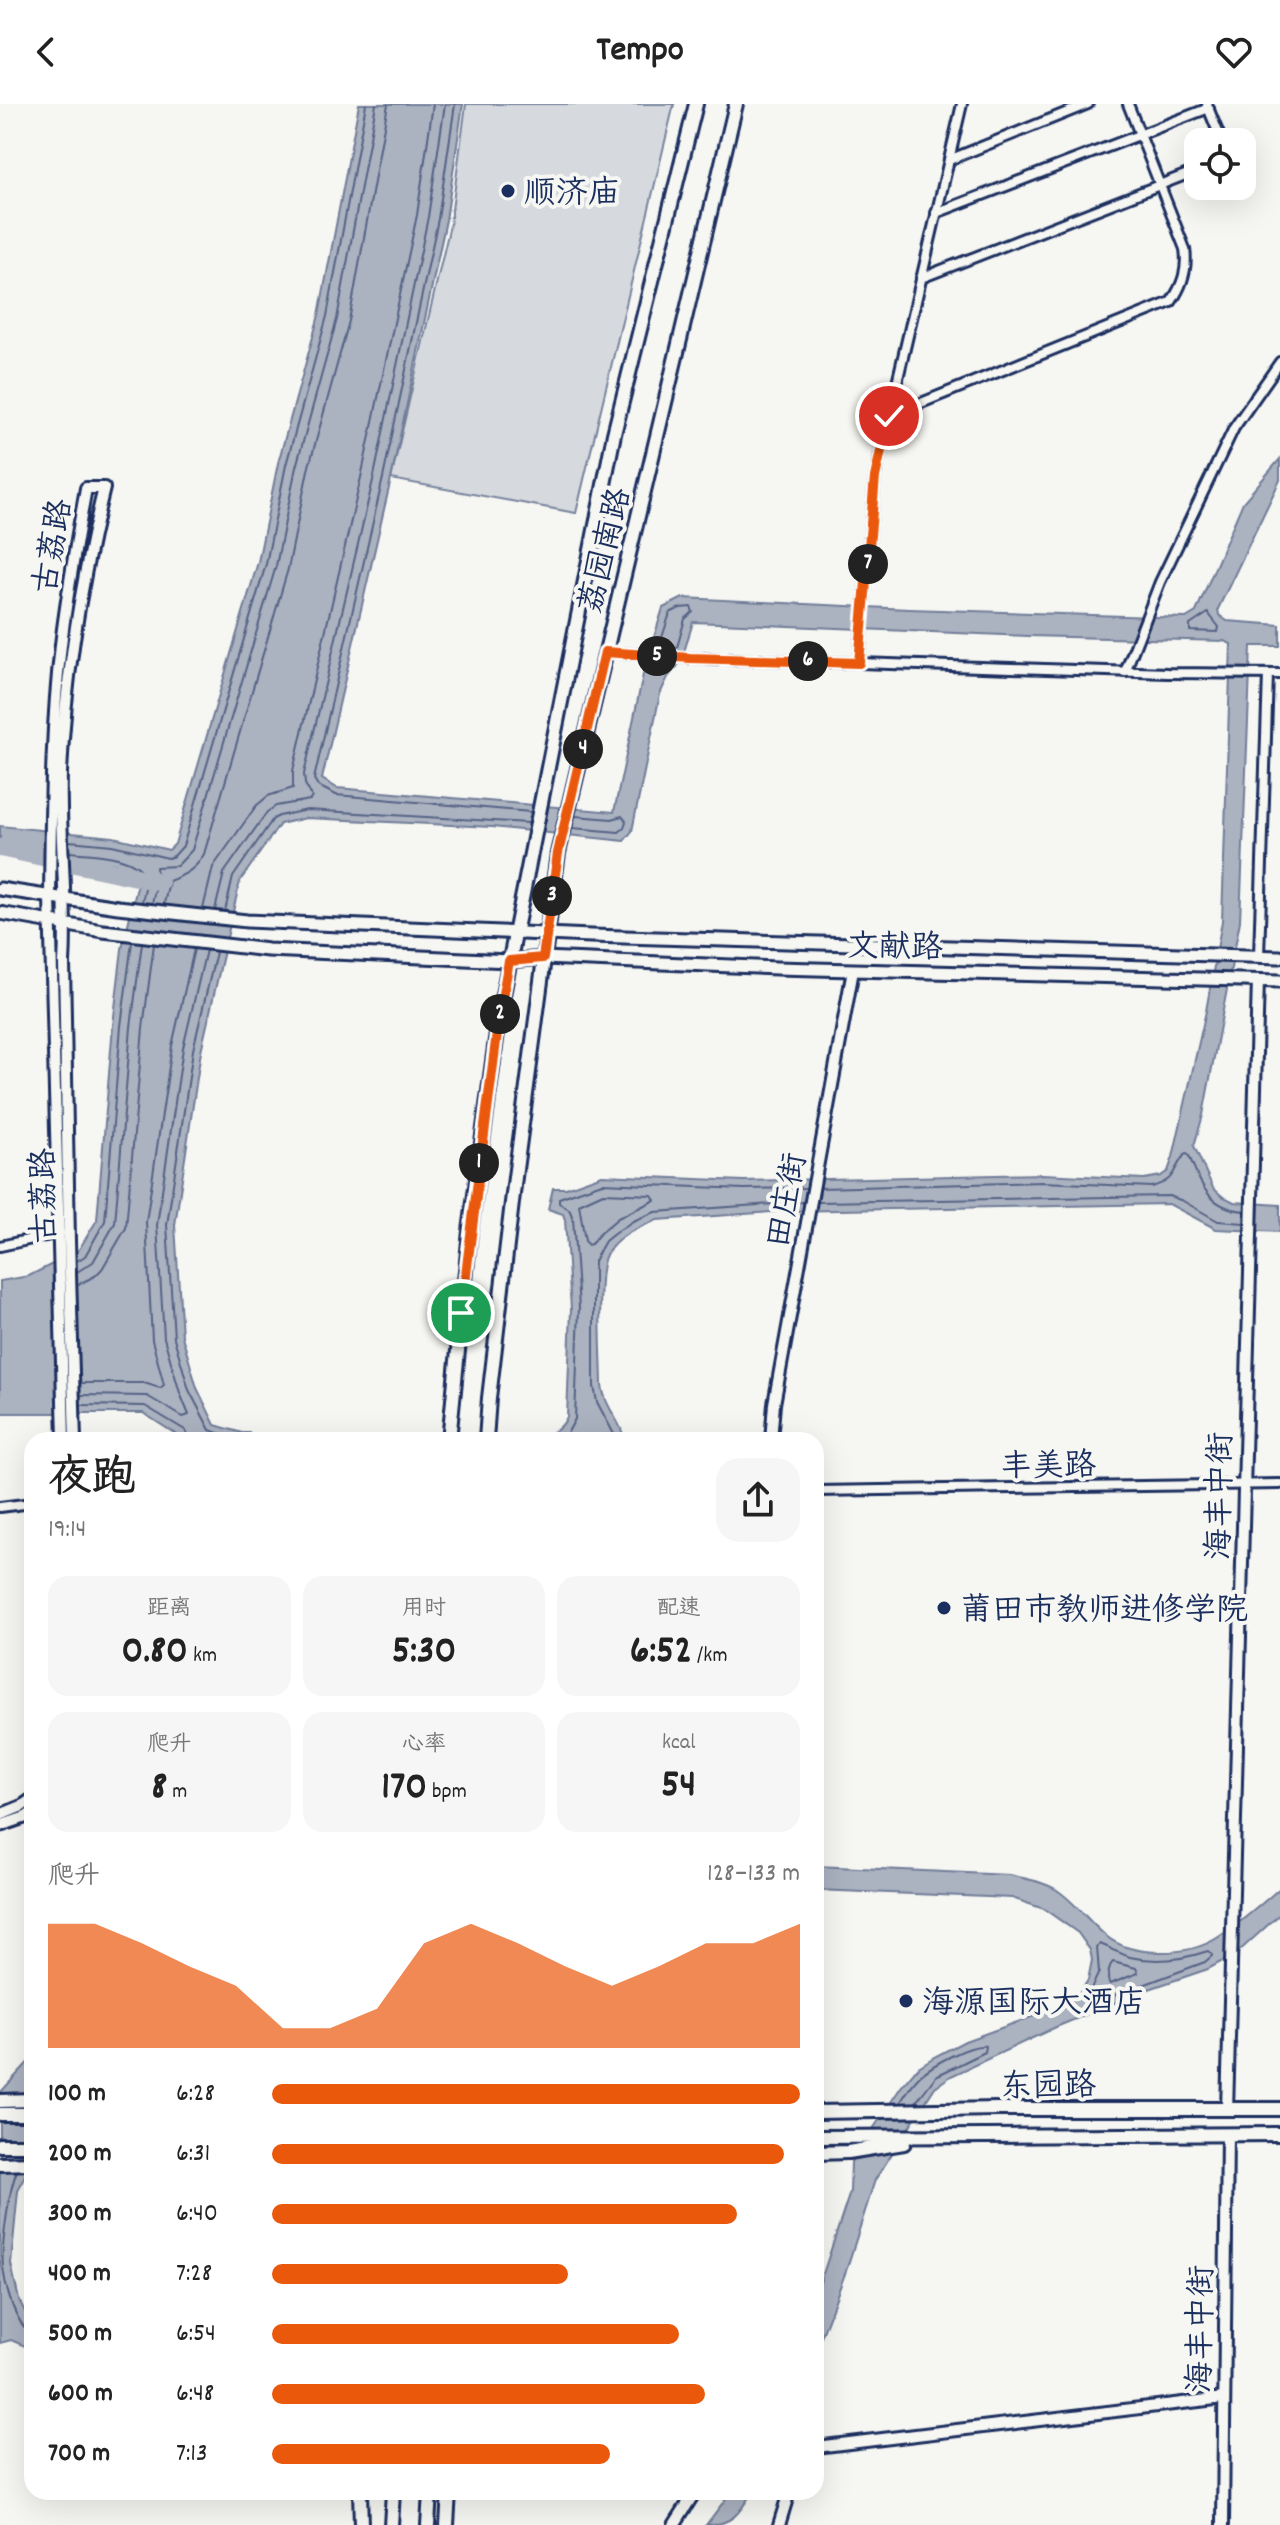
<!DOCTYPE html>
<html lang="zh">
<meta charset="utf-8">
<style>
body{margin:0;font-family:Dekko,"LXGW WenKai TC",sans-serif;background:#f6f6f6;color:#222;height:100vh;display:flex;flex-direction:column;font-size:30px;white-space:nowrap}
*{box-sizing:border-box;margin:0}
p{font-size:26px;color:#767676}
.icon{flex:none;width:44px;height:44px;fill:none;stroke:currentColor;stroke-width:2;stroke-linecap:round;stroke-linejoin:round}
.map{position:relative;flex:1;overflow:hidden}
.panel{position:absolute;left:24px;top:1328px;width:800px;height:1068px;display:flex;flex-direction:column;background:#fff;border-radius:24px;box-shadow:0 8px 32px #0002}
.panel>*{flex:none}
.tools{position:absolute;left:1184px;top:24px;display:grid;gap:16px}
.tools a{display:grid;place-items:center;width:72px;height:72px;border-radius:16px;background:#fff;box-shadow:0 8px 32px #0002;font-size:40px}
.pin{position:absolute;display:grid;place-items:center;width:68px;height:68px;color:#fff;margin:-34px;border:4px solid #fff;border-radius:50%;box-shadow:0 2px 8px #0007}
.km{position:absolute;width:40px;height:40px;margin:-20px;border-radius:50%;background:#222;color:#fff;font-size:22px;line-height:40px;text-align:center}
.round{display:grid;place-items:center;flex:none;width:84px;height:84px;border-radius:24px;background:#f6f6f6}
.overview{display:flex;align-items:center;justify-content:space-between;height:136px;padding:0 24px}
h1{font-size:44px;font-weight:700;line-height:60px}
.metrics{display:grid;grid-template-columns:repeat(3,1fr);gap:12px;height:136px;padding:8px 24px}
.metrics div{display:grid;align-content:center;border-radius:20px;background:#f6f6f6;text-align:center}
.metrics b{font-size:40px;font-weight:700}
.metrics small{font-size:22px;font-weight:400}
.metrics p{font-size:22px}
.chart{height:224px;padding:16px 24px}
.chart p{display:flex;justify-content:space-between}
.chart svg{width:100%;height:144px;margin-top:8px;fill:#ea580c;opacity:.7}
ul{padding:0 24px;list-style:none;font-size:26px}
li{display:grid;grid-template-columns:128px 96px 1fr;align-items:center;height:60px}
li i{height:20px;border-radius:10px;background:#ea580c}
header{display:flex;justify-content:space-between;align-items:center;height:104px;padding:0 24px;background:#fff;font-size:36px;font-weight:700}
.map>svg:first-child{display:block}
.green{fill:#d6d9dd;stroke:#78849e;stroke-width:2}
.water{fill:#abb2c0;stroke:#717e99;stroke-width:2}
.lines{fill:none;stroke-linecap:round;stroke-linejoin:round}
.shore{stroke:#556385;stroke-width:2}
.river{stroke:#abb2c0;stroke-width:18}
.minor-casing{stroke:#1b2f5e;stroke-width:14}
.tertiary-casing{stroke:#1b2f5e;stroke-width:16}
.secondary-casing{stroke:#1b2f5e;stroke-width:17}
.primary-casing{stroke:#1b2f5e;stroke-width:18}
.minor{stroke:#f6f6f2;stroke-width:8}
.tertiary{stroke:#f6f6f2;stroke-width:10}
.secondary{stroke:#f6f6f2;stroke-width:11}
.primary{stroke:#f6f6f2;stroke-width:12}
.route-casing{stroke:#fff;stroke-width:16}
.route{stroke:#ea580c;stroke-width:10}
.poi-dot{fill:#1b2f5e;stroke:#f6f6f2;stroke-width:3}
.labels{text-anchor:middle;stroke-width:8;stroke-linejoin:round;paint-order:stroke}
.poi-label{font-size:32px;fill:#1b2f5e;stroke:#f6f6f2;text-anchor:start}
.street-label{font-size:32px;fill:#1b2f5e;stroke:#f6f6f2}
</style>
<header><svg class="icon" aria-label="back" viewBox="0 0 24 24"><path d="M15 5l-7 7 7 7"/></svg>Tempo<svg class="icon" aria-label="heart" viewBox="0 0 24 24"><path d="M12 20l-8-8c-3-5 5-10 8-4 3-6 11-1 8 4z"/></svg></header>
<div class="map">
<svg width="1280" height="2421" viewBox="0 0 1280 2421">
<rect width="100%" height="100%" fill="#f6f6f2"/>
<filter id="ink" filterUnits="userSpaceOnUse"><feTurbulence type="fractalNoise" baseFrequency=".0125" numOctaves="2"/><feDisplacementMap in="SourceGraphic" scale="16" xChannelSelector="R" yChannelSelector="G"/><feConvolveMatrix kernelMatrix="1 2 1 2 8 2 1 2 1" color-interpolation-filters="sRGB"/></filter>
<g filter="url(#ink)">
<path class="green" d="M466,0H674L576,409L391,375L450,121Z"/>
<g class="water">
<path d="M359,0H463L446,116L391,375L322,675L337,684L614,708L644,566L663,504L683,494L909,505L1186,514L1196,508L1243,398L1280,355V376L1218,505L1219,511L1227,517L1280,521V542H1251L1240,817L1203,1011L1194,1042L1213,1084L1222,1092L1234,1098L1280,1101V1128L1216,1125L1169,1100L786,1107L657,1116C637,1124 617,1132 606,1151C596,1167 602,1257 602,1282C605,1303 620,1316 625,1336H526C543,1332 559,1331 567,1313L571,1205L565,1116L563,1110L548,1105L553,1084H566L602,1071L744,1077L1043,1070L1144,1075L1161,1072L1168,1067L1173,1053L1206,907L1222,817L1231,540L1225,537L1028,532L693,518L681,558L668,573L660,590L632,727L624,737L492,723L306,714L280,720L240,777L201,947L175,1121L182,1232L197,1284L215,1321L242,1329H249L252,1336H185L143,1309H0V1177L29,1172L78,1147L97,1116L113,921L122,845L139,775L115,760L0,748V722L113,733L169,746L175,740L258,458L278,359L319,211Z"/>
<path d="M816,1762L1010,1771C1025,1775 1043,1777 1057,1786C1075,1798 1089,1818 1106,1832C1133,1854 1189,1852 1217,1834C1240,1820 1260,1801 1280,1784V1810L1236,1850L1208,1865L1146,1886L1056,1923L951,1972L935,1983L875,2076L846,2167L816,2247V2191L850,2088L851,2058L901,1983L917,1964L934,1953L965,1937L1059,1903L1077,1893L1088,1876L1092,1856L1090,1846L1078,1829L1044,1805L1012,1794L816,1786Z"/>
<path d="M32,1954V2055L18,2087L11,2160L19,2196L32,2221V2245L11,2236L0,2239V1989Z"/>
<path d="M731,2388H752C740,2409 732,2421 706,2421Z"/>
</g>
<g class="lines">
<g class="shore">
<path d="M455,0L438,115L383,374L314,675L318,682L336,691L531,708"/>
<path d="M1208,509L1219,523L1218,528L1190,527V521Z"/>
<path d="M658,546L670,509L680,504L691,503L693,508L685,515L676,547"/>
<path d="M572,724L619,728L624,724L626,717L622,712L612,715L575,712"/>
<path d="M69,737L112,741L168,754L174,752L183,742L266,460L286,361L327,212L366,0"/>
<path d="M69,748C92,750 138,750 147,775L142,798"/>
<path d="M152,799L157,777L156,763L177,762L192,746L276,462L296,363L337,215L376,0"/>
<path d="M164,800L169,777C185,771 196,765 204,750L288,465L308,366L349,217L388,0"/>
<path d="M203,805L213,763L256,702L268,692L293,684V667L362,369L417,111L433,0"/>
<path d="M215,806L224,769L267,708L276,702L310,696L312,693L305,680L304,670L374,372L428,113L445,0"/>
<path d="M225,807L233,773L273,715L279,712L307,706L529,719"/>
<path d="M216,848L193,946L167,1121L174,1234L189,1286L210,1326L237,1336"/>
<path d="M820,1084L1043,1078L1151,1083C1178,1076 1171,1066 1186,1049L1189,1052C1202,1082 1208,1104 1245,1107"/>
<path d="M603,1089L652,1091L655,1096L618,1114L600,1129L591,1140L587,1141L585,1137L579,1100Z"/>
<path d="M818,1098L1169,1092L1183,1097L1218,1117L1244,1119"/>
<path d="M77,1157L85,1152L105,1117L121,922L132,838"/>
<path d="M77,1168L93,1158L115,1119L131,923L142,839"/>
<path d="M77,1181L95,1172L102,1165L126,1124L143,924L154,840"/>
<path d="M80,1279H144L160,1284L164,1281L152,1236L146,1118L172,942L194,845"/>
<path d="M81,1291L147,1292L183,1313L189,1311L180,1289L164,1234L157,1121L183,944L206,846"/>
<path d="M81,1301L145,1302L185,1326L189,1336"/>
<path d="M557,1336L568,1328L575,1315L579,1204L573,1114L569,1105L559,1099V1094L602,1079L744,1085L806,1084"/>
<path d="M617,1336L597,1298L594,1282V1157L605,1137L615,1129L633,1117L655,1108L804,1098"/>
<path d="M1100,1840C1109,1843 1120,1850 1130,1853C1155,1859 1184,1855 1208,1847L1213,1851L1205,1858L1089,1901L1086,1895L1099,1868L1097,1844Z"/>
<path d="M1113,1858L1136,1864L1138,1869L1110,1880C1106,1876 1109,1861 1113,1858Z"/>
<path d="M900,1999C906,1989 912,1980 920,1972C933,1960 970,1940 986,1942L985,1948L936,1972L916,1998"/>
<path d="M17,2067C9,2085 1,2143 3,2163C5,2182 12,2207 24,2223L32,2224"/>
</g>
<path class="river" d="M0,744L160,778"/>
<defs>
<g id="minor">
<path d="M1207,1L1222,38"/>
<path d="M949,56L1088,0"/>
<path d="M936,109L1209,4"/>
<path d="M921,174L1198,66"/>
<path d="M889,312L1171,198C1183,181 1188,165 1185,145L1128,0"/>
<path d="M605,548L690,554L859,559L875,373L962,0"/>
<path d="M859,559L1168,569L1280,570"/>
<path d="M1125,568L1160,478L1234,324L1280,258"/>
<path d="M1259,852L1268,570"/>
<path d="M0,1142L60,1129"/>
<path d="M816,1387L1280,1380"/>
<path d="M0,1403L32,1399"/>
</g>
<g id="tertiary">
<path d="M64,1336L50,793C51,709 51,625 61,541C67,488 77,436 86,384H104C81,478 65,573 61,669C59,733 68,795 64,859L69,1137L75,1336"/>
<path d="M771,1336L774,1300L853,866"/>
<path d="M0,1711L22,1702L32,1695"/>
<path d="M0,1722L26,1713L32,1709"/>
<path d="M1227,2006L1258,876"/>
<path d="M816,2343L1224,2294"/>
<path d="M674,2421L695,2388"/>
<path d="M779,2421L789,2388"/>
<path d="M1223,2421L1227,2030"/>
</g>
<g id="secondary">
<path d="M0,785L118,803L247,817L591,832L1280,853"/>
<path d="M0,809L103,827L268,846L509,857L543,854L777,864L1280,877"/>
</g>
<g id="primary">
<path d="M449,1336L470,1127L500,906L614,330L696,0"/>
<path d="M486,1336L489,1294L515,1073L558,749L736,0"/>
<path d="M0,1997L32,1996"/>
<path d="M816,2008L999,2005H1280"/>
<path d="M0,2010H32"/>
<path d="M816,2033L1280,2030"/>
<path d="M0,2041H32"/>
<path d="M816,2049L848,2048L904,2039"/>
<path d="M0,2060L32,2059"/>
<path d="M360,2388L361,2421"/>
<path d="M391,2421L393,2388"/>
<path d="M428,2421L430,2388"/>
<path d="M447,2421L449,2388"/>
</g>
</defs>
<use href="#minor" class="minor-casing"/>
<use href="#tertiary" class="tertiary-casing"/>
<use href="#secondary" class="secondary-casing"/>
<use href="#primary" class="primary-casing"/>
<use href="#minor" class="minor"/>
<use href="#tertiary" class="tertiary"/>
<use href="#secondary" class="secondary"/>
<use href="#primary" class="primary"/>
</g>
</g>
<g class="lines" filter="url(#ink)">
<defs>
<path id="route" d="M461,1209L500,906L509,857L543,854L558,749L605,548L690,554L859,559L875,373L889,312"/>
</defs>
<use href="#route" class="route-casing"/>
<use href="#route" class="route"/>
</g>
<g class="poi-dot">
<circle cx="508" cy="87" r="8"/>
<circle cx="944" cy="1504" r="8"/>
<circle cx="906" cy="1897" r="8"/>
</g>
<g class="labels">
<g class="poi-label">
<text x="524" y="98">顺济庙</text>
<text x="960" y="1515">莆田市教师进修学院</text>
<text x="922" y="1908">海源国际大酒店</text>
</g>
<g class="street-label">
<text transform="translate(51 442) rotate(-80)" y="11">古荔路</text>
<text transform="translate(603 446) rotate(-76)" y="11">荔园南路</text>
<text transform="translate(895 841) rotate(1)" y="11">文献路</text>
<text transform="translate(42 1092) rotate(-91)" y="11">古荔路</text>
<text transform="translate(785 1096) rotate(-79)" y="11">田庄街</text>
<text transform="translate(1048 1360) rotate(-1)" y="11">丰美路</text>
<text transform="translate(1218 1392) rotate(-89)" y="11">海丰中街</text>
<text transform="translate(1048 1980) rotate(-1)" y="11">东园路</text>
<text transform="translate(1199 2225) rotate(-89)" y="11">海丰中街</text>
</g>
</g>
</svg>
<div class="tools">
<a><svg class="icon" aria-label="locate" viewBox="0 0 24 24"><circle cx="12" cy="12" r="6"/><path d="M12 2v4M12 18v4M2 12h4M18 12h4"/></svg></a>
</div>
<div class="pin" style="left:461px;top:1209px;background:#1e9e55"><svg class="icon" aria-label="arrive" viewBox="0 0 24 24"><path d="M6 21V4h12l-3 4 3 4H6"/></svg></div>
<div class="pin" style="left:889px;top:312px;background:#d93025"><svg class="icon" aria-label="check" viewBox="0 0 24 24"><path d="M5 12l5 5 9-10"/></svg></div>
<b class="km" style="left:479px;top:1059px">1</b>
<b class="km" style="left:500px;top:910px">2</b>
<b class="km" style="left:552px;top:792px">3</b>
<b class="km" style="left:583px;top:645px">4</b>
<b class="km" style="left:657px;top:552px">5</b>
<b class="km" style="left:808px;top:557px">6</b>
<b class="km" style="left:868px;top:460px">7</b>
<section class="panel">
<div class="overview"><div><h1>夜跑</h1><p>19:14</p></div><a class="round"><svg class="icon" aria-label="share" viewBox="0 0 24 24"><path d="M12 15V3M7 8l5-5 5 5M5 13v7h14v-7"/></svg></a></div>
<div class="metrics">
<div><p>距离</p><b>0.80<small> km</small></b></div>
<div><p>用时</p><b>5:30</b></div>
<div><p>配速</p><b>6:52<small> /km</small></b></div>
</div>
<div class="metrics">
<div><p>爬升</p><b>8<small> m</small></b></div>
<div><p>心率</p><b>170<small> bpm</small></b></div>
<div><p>kcal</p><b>54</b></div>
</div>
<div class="chart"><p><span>爬升</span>128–133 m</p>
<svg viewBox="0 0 160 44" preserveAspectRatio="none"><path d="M0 44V6L10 6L20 12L30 19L40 25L50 38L60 38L70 32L80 12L90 6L100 12L110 19L120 25L130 19L140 12L150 12L160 6V44z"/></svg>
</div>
<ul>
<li><b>100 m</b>6:28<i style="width:100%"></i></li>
<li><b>200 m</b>6:31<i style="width:97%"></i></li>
<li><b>300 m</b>6:40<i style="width:88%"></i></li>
<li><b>400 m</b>7:28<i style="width:56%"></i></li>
<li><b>500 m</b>6:54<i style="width:77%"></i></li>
<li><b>600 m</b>6:48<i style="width:82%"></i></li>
<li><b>700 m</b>7:13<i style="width:64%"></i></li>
</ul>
</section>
</div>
